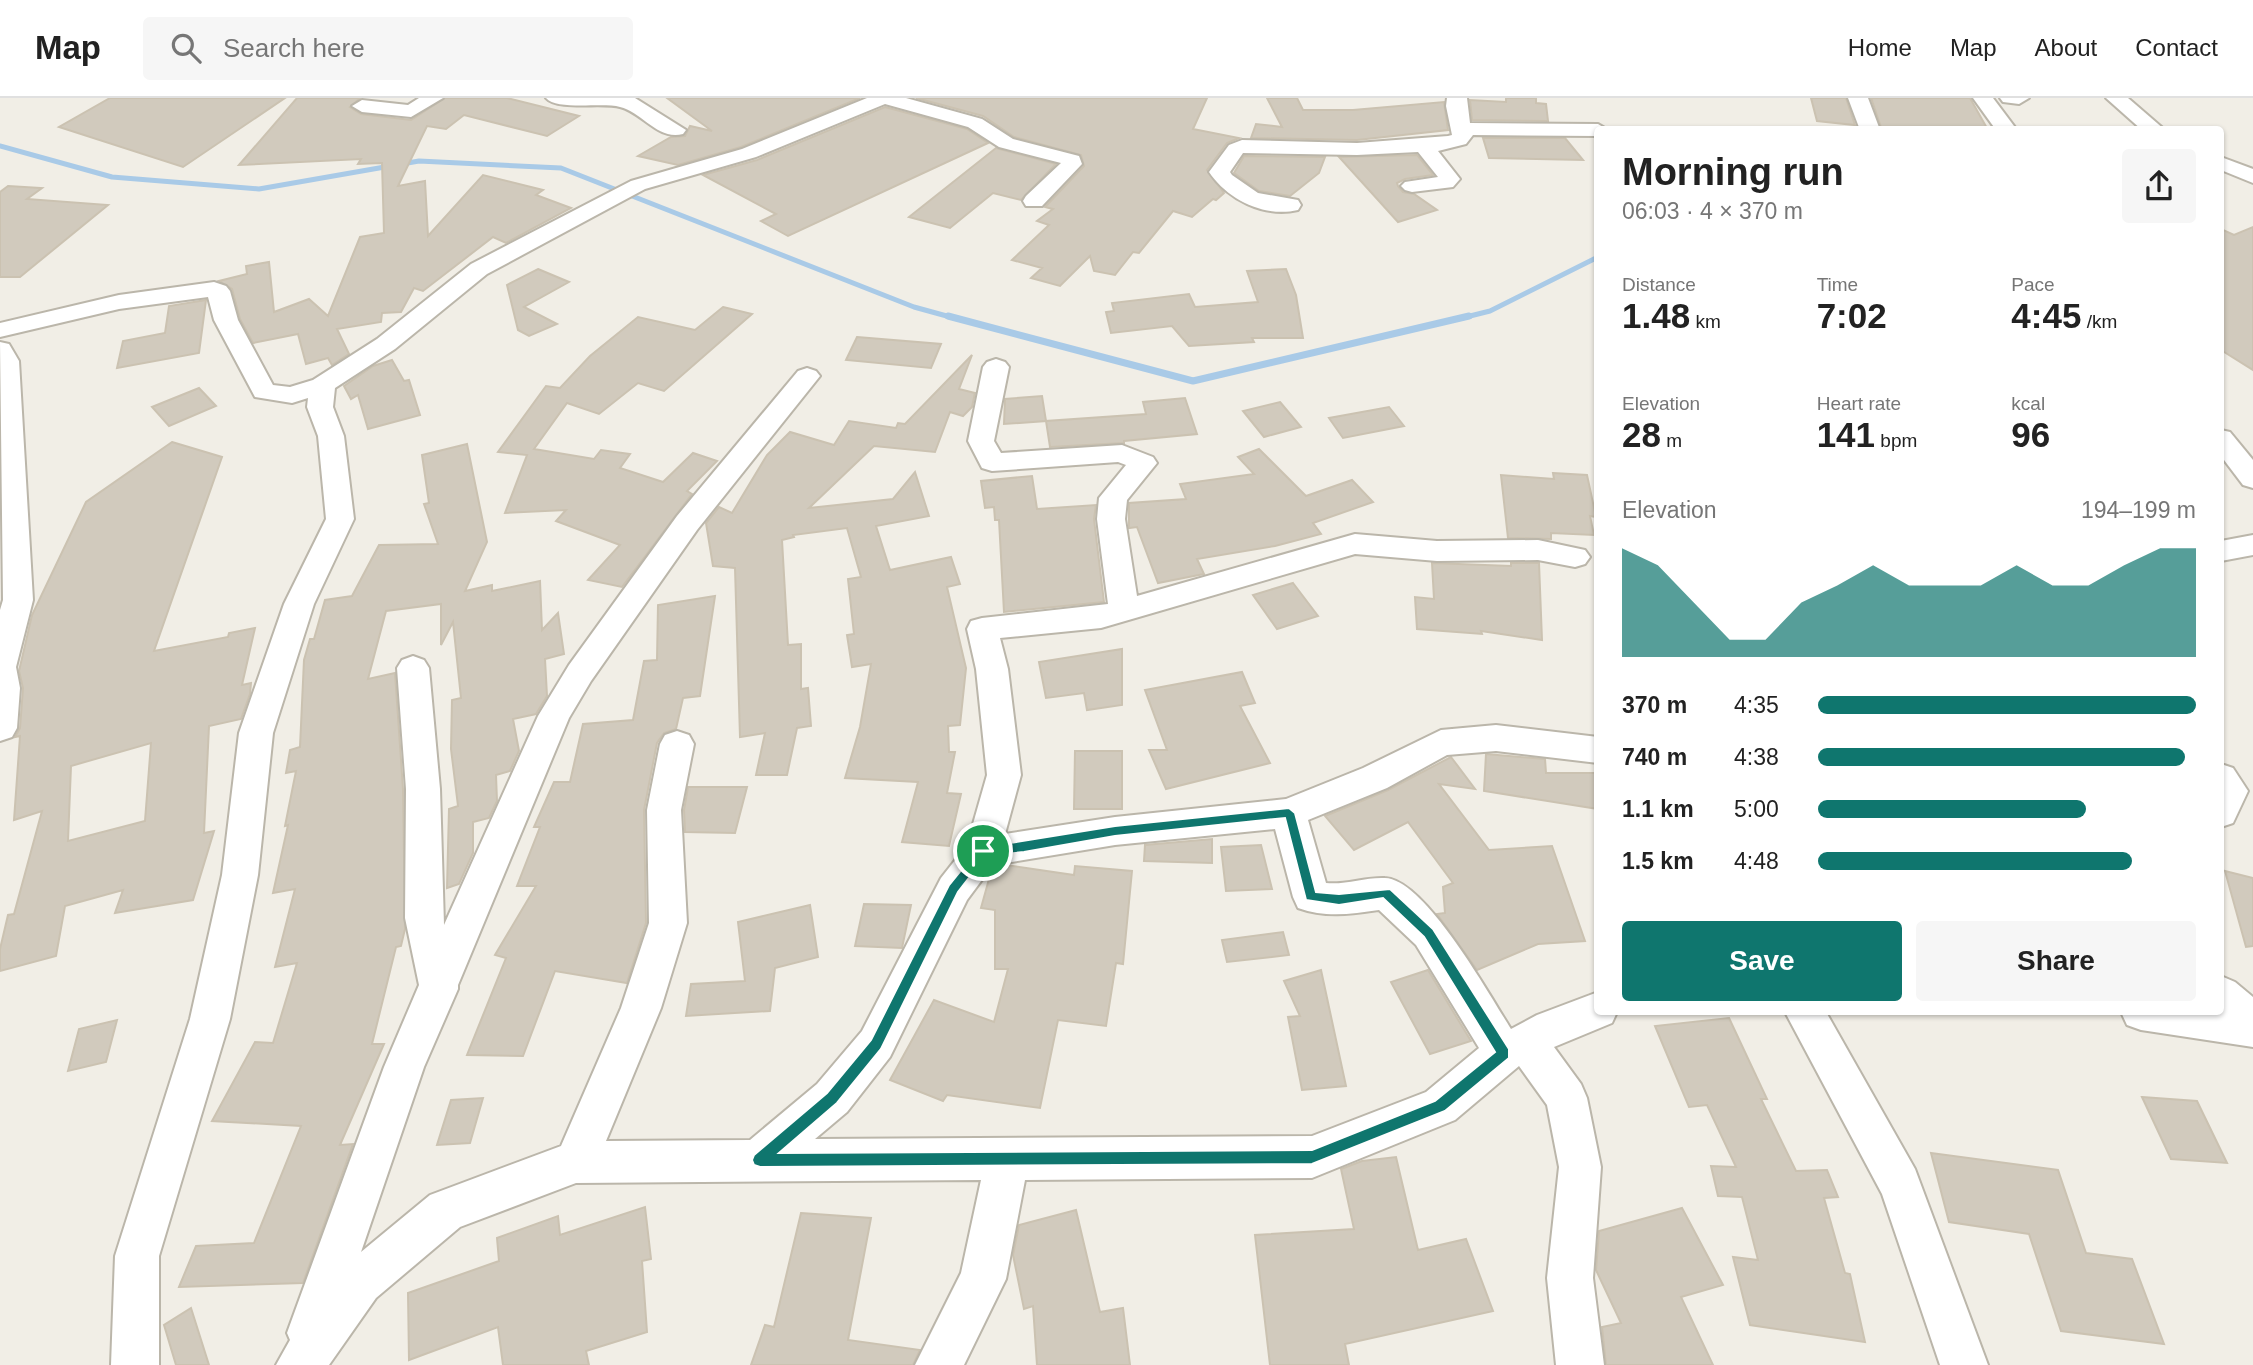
<!DOCTYPE html>
<meta charset="utf-8">
<style>
body{margin:0;font-family:Helvetica,sans-serif;background:#f6f6f6;color:#222;height:100vh;display:flex;flex-direction:column;font-size:26px;white-space:nowrap}
*{box-sizing:border-box;margin:0}
p{font-size:23px;color:#767676}
.icon{flex:none;width:38px;height:38px;fill:none;stroke:currentColor;stroke-width:2;stroke-linecap:round;stroke-linejoin:round}
.map{position:relative;flex:1;overflow:hidden}
.details{position:absolute;left:1594px;top:28px;width:630px;height:889px;display:flex;flex-direction:column;background:#fff;border-radius:7px;box-shadow:0 2px 5px #0004}
.details>*{flex:none}
.pin{position:absolute;display:grid;place-items:center;width:60px;height:60px;color:#fff;margin:-30px;border:4px solid #fff;border-radius:50%;box-shadow:0 2px 7px #0007}
.round{display:grid;place-items:center;flex:none;width:74px;height:74px;border-radius:7px;background:#f6f6f6}
.overview{display:flex;align-items:center;justify-content:space-between;height:119px;padding:0 28px}
h1{font-size:38px;font-weight:700;line-height:52px}
.stats{display:grid;grid-template-columns:repeat(3,1fr);gap:10px;height:119px;padding:7px 28px}
.stats div{display:grid;align-content:center}
.stats b{font-size:35px;font-weight:700}
.stats small{font-size:19px;font-weight:400}
.stats p{font-size:19px}
.chart{height:196px;padding:14px 28px}
.chart p{display:flex;justify-content:space-between}
.chart svg{width:100%;height:126px;margin-top:7px;fill:#0f766e;opacity:.7}
.action{display:flex;gap:14px;margin-top:auto;padding:14px 28px}
.action a{flex:1;height:80px;border-radius:7px;background:#0f766e;color:#fff;font-size:28px;font-weight:700;line-height:80px;text-align:center}
.action a+a{background:#f6f6f6;color:#222}
ul{padding:0 28px;list-style:none;font-size:23px}
li{display:grid;grid-template-columns:112px 84px 1fr;align-items:center;height:52px}
li i{height:18px;border-radius:9px;background:#0f766e}
header{display:flex;align-items:center;gap:42px;box-sizing:border-box;height:98px;padding:0 35px;background:#fff;border-bottom:2px solid #e0e0e0}
header strong{font-size:33px}
nav{display:flex;gap:38px;margin-inline-start:auto;font-size:24px}
.search{width:490px;height:63px;background:#f6f6f6;display:flex;align-items:center;gap:18px;box-sizing:border-box;padding:0 24px;border-radius:7px;color:#767676;font-size:26px}
.map>svg:first-child{display:block}
.lines{fill:none;stroke-linecap:round;stroke-linejoin:round}
.stream-far1{stroke:#a9cae7;stroke-width:5}
.stream{stroke:#a9cae7;stroke-width:7}
.building{fill:#d1cabd;stroke:#cbc2b1;stroke-width:2;fill-rule:evenodd}
.street-casing{stroke:#bbb6aa;stroke-width:4}
.street{fill:#fff;fill-rule:evenodd}
.route{fill:#0f766e;stroke:#fff;stroke-width:2;fill-rule:evenodd}
</style>
<header>
<strong>Map</strong>
<div class="search"><svg class="icon" aria-label="search" viewBox="0 0 24 24"><circle cx="10" cy="10" r="6"/><path d="M15 15l6 6"/></svg>Search here</div>
<nav><a>Home</a><a>Map</a><a>About</a><a>Contact</a></nav>
</header>
<div class="map">
<svg width="2253" height="1267" viewBox="0 0 2253 1267">
<rect width="100%" height="100%" fill="#f1eee6"/>
<g class="lines">
<g class="stream-far1">
<path d="M0,48L112,79L259,91L419,63L561,70L914,209L954,220"/>
<path d="M1462,220L1490,213L1598,159"/>
</g>
<path class="stream" d="M948,218L1193,283L1469,218"/>
</g>
<g class="building">
<path d="M110,0H285L183,69L59,29Z"/>
<path d="M297,0H360L350,9L361,16L411,22L445,0H507L579,18L547,38L464,17L446,31L427,28L398,88L425,83L428,138L483,77L543,92L536,97L571,110L506,145L493,139L423,193L414,190L401,214L382,215L381,224L337,231L349,256L332,267L328,260L306,266L298,236L253,245L240,221L232,191L219,183L247,176L246,168L269,164L274,214L309,201L328,218L360,139L384,135L382,65L358,66L361,61L239,67Z"/>
<path d="M667,0H860L741,49L678,67L638,58L671,39L685,38L690,28L712,33Z"/>
<path d="M916,0H1207L1193,31L1239,40L1227,45L1207,72L1224,95L1216,102L1213,101L1192,119L1173,113L1139,155L1133,154L1115,177L1094,173L1090,158L1060,188L1031,180L1042,170L1012,162L1049,127L1037,123L1053,111L1045,109L1084,68L1081,57L1014,39L983,18Z"/>
<path d="M1267,0H1297L1303,12H1353L1444,4L1448,32L1357,42L1251,40L1256,26L1282,29Z"/>
<path d="M1506,0H1536V5L1546,6L1548,23L1472,22L1470,2L1506,4Z"/>
<path d="M1811,0H1846L1855,27L1817,23Z"/>
<path d="M1871,0H1970L1988,32H1882Z"/>
<path d="M885,9L967,31L988,45L788,138L761,123L776,116L703,77L757,62Z"/>
<path d="M1483,40H1565L1583,62L1489,60Z"/>
<path d="M996,50L1056,66L1021,102L993,95L950,130L909,119Z"/>
<path d="M1417,57L1433,77L1405,81L1397,85L1398,88L1403,94L1414,96L1437,112L1398,124L1339,59Z"/>
<path d="M1244,58L1325,59L1319,75L1290,98L1259,93L1234,75Z"/>
<path d="M8,88L42,90L27,101L108,107L20,179H0V94Z"/>
<path d="M2253,129V272L2221,252V131L2234,137Z"/>
<path d="M538,171L569,184L524,209L557,226L529,238L518,232L507,187Z"/>
<path d="M1286,171L1296,197L1303,240H1252L1254,244L1189,248L1172,228L1111,235L1106,214L1114,213L1112,205L1189,196L1195,209L1258,204L1247,173Z"/>
<path d="M206,202L199,255L117,270L123,243L165,235L169,208Z"/>
<path d="M723,209L752,216L664,293L638,285L599,316L567,305L534,351L594,361L601,352L630,356L620,370L663,384L693,355L717,363L687,393L692,396L622,489L588,482L620,447L556,423L566,412L505,415L527,357L498,354L546,288L560,290L590,258L638,219L695,232Z"/>
<path d="M857,239L941,246L931,270L846,262Z"/>
<path d="M972,257L959,291L975,295L972,309L963,318L950,314L935,354L874,348L809,410L893,401L915,374L929,418L876,428L890,472L951,459L960,486L947,489L966,570L960,627L948,628L949,654H955L947,695L961,696L949,748L902,744L918,684L845,680L860,629L871,566L852,569L847,537L854,536L848,481L861,479L847,430L793,437L794,439L782,442L788,547L801,546V591L808,590L811,628L797,630L787,677H756L765,635L740,639L735,470L713,468L706,425L719,409L732,415L767,357L790,334L834,347L849,323L896,330L898,325L905,326Z"/>
<path d="M392,262L404,283L409,282L420,317L368,331L358,297L351,301L344,288L373,268Z"/>
<path d="M199,290L216,308L169,328L152,309Z"/>
<path d="M1042,298L1046,323L1004,326L1005,301Z"/>
<path d="M1185,300L1197,336L1124,343V345L1050,349L1046,323L1146,316L1143,304Z"/>
<path d="M1280,304L1301,329L1264,339L1243,313Z"/>
<path d="M1389,309L1404,328L1343,340L1329,320Z"/>
<path d="M172,344L222,359L154,553L228,539L229,535L255,530L242,587L251,585L250,596L241,621L209,628L204,735L214,733L193,802L115,815L123,792L65,808L56,858L0,873V851L8,817L14,816L42,713L14,722L20,638L15,639L20,630L23,590L19,573L32,517L86,404ZM151,645L145,723L68,743L71,668Z"/>
<path d="M467,346L487,444L465,493L492,487V493L540,483L542,532L558,515L564,556L545,561L547,598L536,616L513,621L519,653L510,673L496,677L497,703L489,720L473,724V755L459,786L447,790L449,711L458,708L451,651L452,602L461,600L453,524L441,547V506L386,513L368,581L395,575L403,691L405,831L401,848L396,849L372,946H384L340,1047L353,1046L303,1185L179,1189L196,1148L254,1145L301,1028L212,1023L255,944L273,945L297,865L275,869L295,791L273,795L288,727L285,728L296,673L286,675L290,652L300,649L304,562L310,541H314L325,502L352,498L379,447L438,446L424,406L429,405L422,357Z"/>
<path d="M1259,351L1306,398L1352,382L1373,404L1313,425L1321,436L1275,448L1197,461L1204,476L1158,485L1137,429L1129,430V405L1186,401L1180,386L1254,376L1238,359Z"/>
<path d="M1553,375L1587,377L1596,419L1590,418L1594,437L1551,435V441L1508,440L1501,377L1554,381Z"/>
<path d="M1032,378L1037,411L1096,407L1094,421L1104,504L1004,514L999,422H995L994,409L985,410L981,383Z"/>
<path d="M1432,465L1511,468V465H1539L1542,542L1481,533L1482,536L1417,531L1415,499L1434,501Z"/>
<path d="M1293,485L1318,518L1277,531L1253,497Z"/>
<path d="M715,498L700,598L683,600L676,631L664,635L657,645L644,712L646,825L627,885L555,873L523,958L467,957L506,860L495,857L536,788H517L540,729H534L554,684H570L583,626L633,622L644,563L657,562L658,507Z"/>
<path d="M1122,551V607L1087,612L1084,595L1046,600L1039,564Z"/>
<path d="M1242,574L1255,605L1240,608L1270,665L1166,691L1149,652H1167L1145,592Z"/>
<path d="M1075,653H1122V711H1074Z"/>
<path d="M1486,656L1545,661L1546,675H1598V711L1484,693Z"/>
<path d="M1451,659L1475,691L1439,686L1489,752L1552,748L1585,843L1538,846L1477,872L1437,816L1445,815L1443,789L1453,785L1408,724L1354,752L1325,718L1388,692Z"/>
<path d="M688,689H747L735,735L685,734L684,712Z"/>
<path d="M1212,741V765L1144,763L1145,747Z"/>
<path d="M1261,747L1272,791L1226,793L1221,749Z"/>
<path d="M1006,767L1074,777L1075,768L1132,773L1123,866L1116,865L1106,928L1058,922L1040,1010L947,997L943,1003L890,982L934,902L994,924L1008,871H995V812L981,810L991,774L994,769Z"/>
<path d="M2225,773L2253,780V848L2246,849Z"/>
<path d="M864,806L911,807L902,850L855,848Z"/>
<path d="M810,807L818,859L775,870L770,913L686,918L691,886L745,883L738,824Z"/>
<path d="M1283,834L1289,857L1227,864L1222,842Z"/>
<path d="M1321,872L1346,988L1302,992L1288,919L1300,918L1284,883Z"/>
<path d="M1428,872L1471,943L1430,956L1391,884Z"/>
<path d="M1729,920L1767,1001H1761L1796,1073L1827,1072L1838,1099L1824,1100L1845,1175L1850,1176L1865,1244L1750,1227L1733,1159L1758,1162L1742,1099L1718,1098L1711,1068L1736,1069L1707,1007L1689,1009L1655,928Z"/>
<path d="M117,922L106,964L68,973L79,931Z"/>
<path d="M2142,999L2197,1003L2227,1065L2171,1061Z"/>
<path d="M483,1000L470,1045L437,1047L451,1002Z"/>
<path d="M1931,1055L2058,1072L2086,1155L2132,1161L2164,1246L2061,1233L2029,1136L1949,1124Z"/>
<path d="M1396,1059L1418,1152L1466,1141L1493,1213L1345,1246L1349,1267H1270L1255,1137L1354,1131L1341,1071L1362,1063Z"/>
<path d="M645,1109L651,1161L642,1163L647,1234L586,1253L589,1267H503L498,1229L409,1262L408,1195L499,1163L497,1140L558,1118L560,1137Z"/>
<path d="M1682,1110L1723,1187L1681,1199L1713,1267H1606L1602,1229L1621,1225L1596,1172L1599,1133Z"/>
<path d="M1076,1112L1100,1214L1123,1210L1130,1267H1037L1033,1208L1024,1211L1013,1157L1019,1127Z"/>
<path d="M801,1115L871,1120L848,1242L920,1252L913,1267H751L765,1227L774,1229Z"/>
<path d="M191,1210L209,1267H176L164,1227Z"/>
</g>
<g class="lines">
<defs>
<g id="street">
<path d="M419,0H443L411,19L362,14L352,8L362,2L408,7Z"/>
<path d="M546,0H635L686,32L683,36C658,43 642,14 620,9C603,4 557,13 546,0Z"/>
<path d="M867,0H906L982,21L1013,41L1079,58L1082,66L1042,108H1026L1023,103L1026,98L1061,65L999,49L968,29L885,6L756,59L645,91L487,176L395,251L335,290L333,309L344,338L354,421L314,506L273,635L258,777L230,921L159,1158V1267H111L115,1158L190,921L222,777L239,635L284,506L326,421L318,338L307,309L308,300L292,305L255,299L214,222L208,199L119,211L0,239V225L119,197L214,184L226,188L230,193L238,222L273,287L290,289L313,282L377,241L471,166L631,83L742,51Z"/>
<path d="M1447,0H1467L1470,25L1598,26L1608,32H1598V38L1473,37L1466,46L1438,53L1460,81L1453,89L1412,94L1405,92L1401,88L1405,84L1438,79L1418,54L1357,57L1243,55L1230,74L1232,77L1258,95L1298,102L1301,107L1298,112C1264,120 1227,101 1209,74L1229,47L1242,42L1357,45L1448,38L1452,37L1446,8Z"/>
<path d="M1848,0H1868L1880,32H1860Z"/>
<path d="M1973,0H1993L2017,32H1996Z"/>
<path d="M2000,0H2029L2019,6L2003,4Z"/>
<path d="M2106,0H2128L2165,32H2142Z"/>
<path d="M2221,59L2253,71V85L2221,72Z"/>
<path d="M0,244L9,246L19,263L33,502L16,569L20,590L17,630L12,639L0,643V512L3,502Z"/>
<path d="M996,261L1005,264L1009,269L994,343L1001,355L1122,347L1153,359L1157,365L1127,402L1125,421L1137,498L1355,436L1437,443L1538,442L1585,452L1590,459L1585,466L1575,469L1538,462L1437,463L1355,456L1101,530L1000,540L1008,571L1021,677L1005,736L1115,719L1286,701L1363,670L1441,632L1496,627L1598,639V665L1496,653L1447,657L1387,690L1308,722L1326,785C1346,787 1365,779 1385,780C1425,781 1490,898 1511,931L1537,917L1598,894V914H1617L1612,925L1554,949L1581,986L1587,1000L1601,1069L1593,1180L1604,1267H1556L1547,1180L1559,1069L1547,1007L1519,968L1455,1022L1312,1080L1025,1082L1006,1181L964,1267H915L961,1175L981,1082L576,1085L460,1129L376,1200L329,1267H276L290,1242L287,1235L384,969L419,887L405,820L406,691L397,570L402,562L413,558L424,562L429,570L440,691L444,827L538,618L569,567L677,418L798,273L807,270L816,273L820,278L697,432L591,583L569,620L458,887V891L424,969L361,1154L430,1097L561,1048L621,910L649,825L647,712L660,646L665,637L677,633L689,637L694,646L681,712L687,825L661,910L606,1043L750,1042L817,986L862,933L941,780L967,747L987,677L976,571L967,531L971,523L982,520L1108,506L1097,421L1099,400L1126,367L1118,364L992,373L982,370L968,343L983,269L987,264ZM1275,731L1293,799L1298,810C1326,820 1351,816 1379,812L1416,847L1479,950L1426,994L1312,1038L815,1041L847,1014L890,959L967,802L993,767L1115,747Z"/>
<path d="M2221,332L2230,334L2253,362V390L2243,387L2221,358Z"/>
<path d="M2253,437V457L2221,463V443Z"/>
<path d="M2221,666L2233,670L2248,693L2233,725L2221,729Z"/>
<path d="M2221,878L2235,884L2253,899V949L2141,932L2127,927L2121,914H2221Z"/>
<path d="M1785,914H1826L1915,1071L1988,1267H1940L1882,1096Z"/>
</g>
</defs>
<use href="#street" class="street-casing"/>
<use href="#street" class="street"/>
</g>
<path class="route" d="M1289,710L1295,715L1316,794L1339,796L1390,791L1433,831L1509,951V960L1445,1013L1312,1066L760,1069L754,1067L752,1062L754,1057L827,995L871,942L949,787L979,750L1115,728ZM1285,720L1306,802L1339,807L1383,800L1424,839L1495,954L1435,1003L1312,1052L779,1055L837,1005L881,951L958,794L986,758L1024,754L1115,738Z"/>
</svg>
<div class="pin" style="left:983px;top:753px;background:#1e9e55"><svg class="icon" aria-label="arrive" viewBox="0 0 24 24"><path d="M6 21V4h12l-3 4 3 4H6"/></svg></div>
<section class="details">
<div class="overview"><div><h1>Morning run</h1><p>06:03 · 4 × 370 m</p></div><a class="round"><svg class="icon" aria-label="share" viewBox="0 0 24 24"><path d="M12 15V3M7 8l5-5 5 5M5 13v7h14v-7"/></svg></a></div>
<div class="stats">
<div><p>Distance</p><b>1.48<small> km</small></b></div>
<div><p>Time</p><b>7:02</b></div>
<div><p>Pace</p><b>4:45<small> /km</small></b></div>
</div>
<div class="stats">
<div><p>Elevation</p><b>28<small> m</small></b></div>
<div><p>Heart rate</p><b>141<small> bpm</small></b></div>
<div><p>kcal</p><b>96</b></div>
</div>
<div class="chart"><p><span>Elevation</span>194–199 m</p>
<svg viewBox="0 0 160 44" preserveAspectRatio="none"><path d="M0 44V6L10 12L20 25L30 38L40 38L50 25L60 19L70 12L80 19L90 19L100 19L110 12L120 19L130 19L140 12L150 6L160 6V44z"/></svg>
</div>
<ul>
<li><b>370 m</b>4:35<i style="width:100%"></i></li>
<li><b>740 m</b>4:38<i style="width:97%"></i></li>
<li><b>1.1 km</b>5:00<i style="width:71%"></i></li>
<li><b>1.5 km</b>4:48<i style="width:83%"></i></li>
</ul>
<div class="action"><a>Save</a><a>Share</a></div>
</section>
</div>
